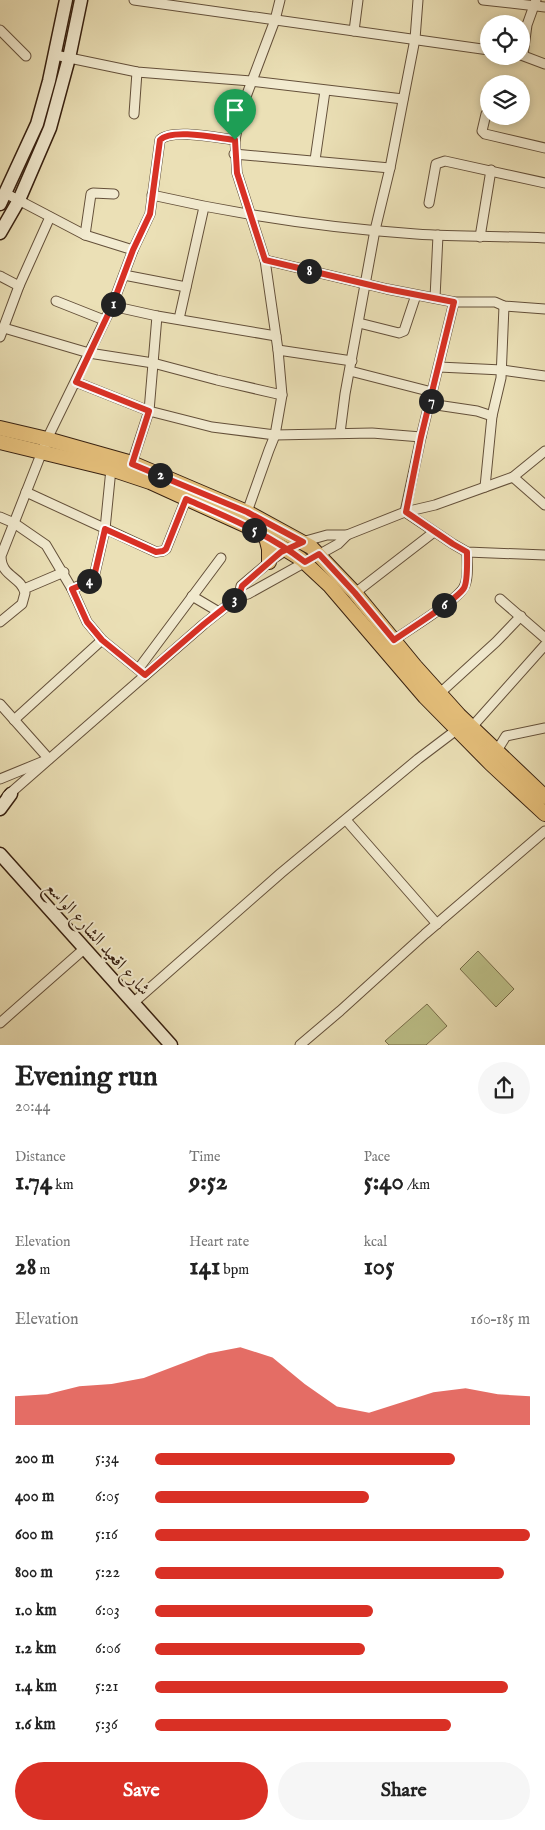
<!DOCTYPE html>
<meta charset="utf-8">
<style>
body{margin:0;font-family:"IM FELL English",Amiri,serif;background:#f6f6f6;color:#222;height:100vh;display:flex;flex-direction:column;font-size:19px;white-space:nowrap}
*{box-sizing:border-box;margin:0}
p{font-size:16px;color:#767676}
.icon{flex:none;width:28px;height:28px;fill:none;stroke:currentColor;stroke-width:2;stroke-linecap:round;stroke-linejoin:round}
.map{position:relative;height:1045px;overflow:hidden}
.sheet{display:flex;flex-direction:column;background:#fff;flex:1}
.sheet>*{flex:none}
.tools{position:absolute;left:480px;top:15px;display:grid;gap:10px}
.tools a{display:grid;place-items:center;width:50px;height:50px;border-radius:50%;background:#fff;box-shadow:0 2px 8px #0003;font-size:25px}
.pin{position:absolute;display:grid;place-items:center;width:42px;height:42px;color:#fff;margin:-51px -21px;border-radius:50% 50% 50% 0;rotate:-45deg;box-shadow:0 0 5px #0007}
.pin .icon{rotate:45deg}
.km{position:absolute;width:25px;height:25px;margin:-12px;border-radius:50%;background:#222;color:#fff;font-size:14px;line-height:25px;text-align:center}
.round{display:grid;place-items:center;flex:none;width:52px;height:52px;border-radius:26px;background:#f6f6f6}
.head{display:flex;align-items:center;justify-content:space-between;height:85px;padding:0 15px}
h1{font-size:28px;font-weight:700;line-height:38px}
.stats{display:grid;grid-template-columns:repeat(3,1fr);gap:8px;height:85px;padding:5px 15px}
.stats div{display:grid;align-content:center}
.stats b{font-size:25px;font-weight:700}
.stats small{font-size:14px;font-weight:400}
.stats p{font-size:14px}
.chart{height:140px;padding:10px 15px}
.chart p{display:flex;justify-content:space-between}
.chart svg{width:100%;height:90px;margin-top:5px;fill:#d93025;opacity:.7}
.action{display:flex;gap:10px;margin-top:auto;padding:10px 15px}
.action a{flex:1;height:58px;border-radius:30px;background:#d93025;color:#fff;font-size:20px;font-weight:700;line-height:58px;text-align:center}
.action a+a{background:#f6f6f6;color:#222}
ul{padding:0 15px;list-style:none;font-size:16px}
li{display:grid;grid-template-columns:80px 60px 1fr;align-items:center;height:38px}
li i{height:12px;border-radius:6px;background:#d93025}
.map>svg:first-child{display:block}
.green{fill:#bdc18a;stroke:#7a704d}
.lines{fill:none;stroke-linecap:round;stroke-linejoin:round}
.street-casing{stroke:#64503a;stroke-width:11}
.secondary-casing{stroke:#372010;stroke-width:15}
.primary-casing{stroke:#372010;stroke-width:16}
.street{stroke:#f2ebd0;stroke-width:9}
.secondary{stroke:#f2ebd0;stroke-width:12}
.primary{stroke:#e6c07b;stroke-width:14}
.route-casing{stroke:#fff;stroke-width:10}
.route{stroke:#d93025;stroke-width:6}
.labels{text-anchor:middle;stroke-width:4;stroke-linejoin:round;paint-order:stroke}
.street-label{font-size:18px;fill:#372010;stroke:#f2ebd0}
</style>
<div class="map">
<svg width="545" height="1045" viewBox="0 0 545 1045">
<rect width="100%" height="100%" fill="#ebe0b6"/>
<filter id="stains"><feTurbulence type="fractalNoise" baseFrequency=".004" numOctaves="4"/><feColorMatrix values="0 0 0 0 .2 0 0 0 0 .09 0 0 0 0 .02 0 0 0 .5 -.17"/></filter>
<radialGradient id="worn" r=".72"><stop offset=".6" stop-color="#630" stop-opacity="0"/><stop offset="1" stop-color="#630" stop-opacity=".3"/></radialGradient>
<g class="green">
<path d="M478,951L514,989L496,1007L460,969Z"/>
<path d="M427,1004L447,1026L426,1045H389L385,1041Z"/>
</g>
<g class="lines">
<defs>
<g id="street">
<path d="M134,0L489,50"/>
<path d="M483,0L545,7"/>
<path d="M0,30L26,56"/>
<path d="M354,31L358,0"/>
<path d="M55,55L137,72L251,81L403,99"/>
<path d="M521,55L545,64"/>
<path d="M523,55L527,25L536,0"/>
<path d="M134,114L137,72"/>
<path d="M486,114L482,131L485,134L545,148"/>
<path d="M234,154L390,168"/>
<path d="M315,160L325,91"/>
<path d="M5,193L85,235L133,250"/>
<path d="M152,195C239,215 327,228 416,234C459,237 502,236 545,238"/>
<path d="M429,203L436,164L445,161L545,183"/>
<path d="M85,235L91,194L93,193L114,194"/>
<path d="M480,237L491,170"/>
<path d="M265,260L387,289L454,302H495L504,306L545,309"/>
<path d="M124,275L186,287"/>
<path d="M0,276L19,286"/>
<path d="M435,298L438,235"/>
<path d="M56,301L104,320"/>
<path d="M454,302L421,437L405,512L453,544L467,552L545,555"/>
<path d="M112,306L157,316L276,336"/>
<path d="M179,319L204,207"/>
<path d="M359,323L399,333L404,331L416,295"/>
<path d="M4,328L89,353L153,363L217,380L282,395"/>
<path d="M0,337L19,286L50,217"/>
<path d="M278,350L352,361"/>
<path d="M439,367L502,370L545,376"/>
<path d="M350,371L432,392"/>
<path d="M76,382L149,411L212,427L275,435L372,433L421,437"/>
<path d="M430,404L477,411L492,416L485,487"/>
<path d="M492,416L501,378L504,306"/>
<path d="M340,433L345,394L375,230L390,168L415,39L418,0"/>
<path d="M132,463L149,411L157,316"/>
<path d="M513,477L545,505"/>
<path d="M26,492L156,552L163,551L166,549L186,499"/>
<path d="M247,512L269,450L275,435L282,395L278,350L265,260L237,173L235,140L241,110L275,20L280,0"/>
<path d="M0,517L14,523L46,545L72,589L87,622L102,640L145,675"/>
<path d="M302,542L327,535H347L405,512L435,505L513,477L545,451"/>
<path d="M24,589L64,572"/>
<path d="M72,589L89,581L94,577L105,529L111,469"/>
<path d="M355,593L434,532"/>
<path d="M192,596L219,612"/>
<path d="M239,596L241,586L274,558L288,549"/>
<path d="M500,599L545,638"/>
<path d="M0,622L22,604L25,593C21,576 1,577 1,556L47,439L112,306L133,250L150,214L160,140C171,128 218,138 235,140"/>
<path d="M394,640C408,630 458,600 464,587C469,578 467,562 467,552"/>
<path d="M139,668L221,558"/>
<path d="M439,694L496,642L521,616"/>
<path d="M0,704L49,759"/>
<path d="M14,720L102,640"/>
<path d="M471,728L545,645"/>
<path d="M496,752L506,736L545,728"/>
<path d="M0,779L44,761"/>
<path d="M7,796L204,624L239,596L248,594L338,544L347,535"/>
<path d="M346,820L437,924"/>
<path d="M133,1003L281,873L418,759L459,728"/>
<path d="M0,1023L84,949"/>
<path d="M300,1045L340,1011L425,934L545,831"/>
</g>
<g id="secondary">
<path d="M0,204L37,124L49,81L66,0"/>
<path d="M0,233L19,200L50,128L69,58L81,0"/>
<path d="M0,809L11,794"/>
<path d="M0,854L171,1045"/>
</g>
<g id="primary">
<path d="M0,428L47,439L132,463L247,512L311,547L355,593L415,666L459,715L545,797"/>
<path d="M0,442L111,469L150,482L249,527L301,559L330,586L425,697L491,764L545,814"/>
<path d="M266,537L269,549V562"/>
</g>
</defs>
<use href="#street" class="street-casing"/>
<use href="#secondary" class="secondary-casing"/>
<use href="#primary" class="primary-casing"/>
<use href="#street" class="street"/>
<use href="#secondary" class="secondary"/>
<use href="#primary" class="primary"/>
</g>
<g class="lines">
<defs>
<path id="route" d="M235,140C218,138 171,128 160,140L150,214L133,250L112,306L76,382L149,411L132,464L247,512L303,542L281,552L274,558L242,586L239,596L204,624L145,675L102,640L87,622L72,589L89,582L94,577L105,529L156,552L163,551L166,549L186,499C227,517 269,534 305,562L319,554L355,593L394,640C408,630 457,600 464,588C468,581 467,561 467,552L453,544L406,512L421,437L454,302L387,289L265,260L237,173L235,140"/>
</defs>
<use href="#route" class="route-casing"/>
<use href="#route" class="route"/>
</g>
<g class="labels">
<g class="street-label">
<text transform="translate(98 938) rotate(48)" y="6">شارع اقعيد الشارع الواسع</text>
</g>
</g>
<rect width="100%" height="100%" filter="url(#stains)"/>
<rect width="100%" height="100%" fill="url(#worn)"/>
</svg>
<div class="tools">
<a><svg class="icon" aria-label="locate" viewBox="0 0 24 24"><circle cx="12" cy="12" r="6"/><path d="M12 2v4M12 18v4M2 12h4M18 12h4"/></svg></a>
<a><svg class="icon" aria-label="layers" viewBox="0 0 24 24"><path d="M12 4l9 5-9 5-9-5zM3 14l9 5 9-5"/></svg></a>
</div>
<div class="pin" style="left:235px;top:140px;background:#1e9e55"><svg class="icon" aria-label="arrive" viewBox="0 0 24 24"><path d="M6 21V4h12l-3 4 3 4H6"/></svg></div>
<b class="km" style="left:113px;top:304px">1</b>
<b class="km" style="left:160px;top:475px">2</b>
<b class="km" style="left:234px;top:600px">3</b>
<b class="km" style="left:89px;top:581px">4</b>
<b class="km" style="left:254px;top:530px">5</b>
<b class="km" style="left:444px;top:605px">6</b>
<b class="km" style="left:431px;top:401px">7</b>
<b class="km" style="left:309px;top:271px">8</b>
</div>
<section class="sheet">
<div class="head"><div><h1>Evening run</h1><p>20:44</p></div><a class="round"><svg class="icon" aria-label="share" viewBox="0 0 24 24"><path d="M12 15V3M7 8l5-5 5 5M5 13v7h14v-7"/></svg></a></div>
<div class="stats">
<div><p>Distance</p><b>1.74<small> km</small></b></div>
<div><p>Time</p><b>9:52</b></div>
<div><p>Pace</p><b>5:40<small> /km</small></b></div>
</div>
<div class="stats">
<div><p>Elevation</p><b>28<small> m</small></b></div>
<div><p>Heart rate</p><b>141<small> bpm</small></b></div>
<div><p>kcal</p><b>105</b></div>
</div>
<div class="chart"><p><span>Elevation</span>160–185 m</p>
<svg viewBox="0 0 160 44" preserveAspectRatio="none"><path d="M0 44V30L10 29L20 25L30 24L40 21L50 15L60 9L70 6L80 11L90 24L100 35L110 38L120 33L130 28L140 26L150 29L160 30V44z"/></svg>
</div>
<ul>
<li><b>200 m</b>5:34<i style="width:80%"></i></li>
<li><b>400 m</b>6:05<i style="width:57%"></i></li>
<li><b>600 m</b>5:16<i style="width:100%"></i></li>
<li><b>800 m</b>5:22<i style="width:93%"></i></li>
<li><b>1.0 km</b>6:03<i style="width:58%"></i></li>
<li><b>1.2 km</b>6:06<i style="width:56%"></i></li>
<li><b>1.4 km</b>5:21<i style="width:94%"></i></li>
<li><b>1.6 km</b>5:36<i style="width:79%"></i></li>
</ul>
<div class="action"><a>Save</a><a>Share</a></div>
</section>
